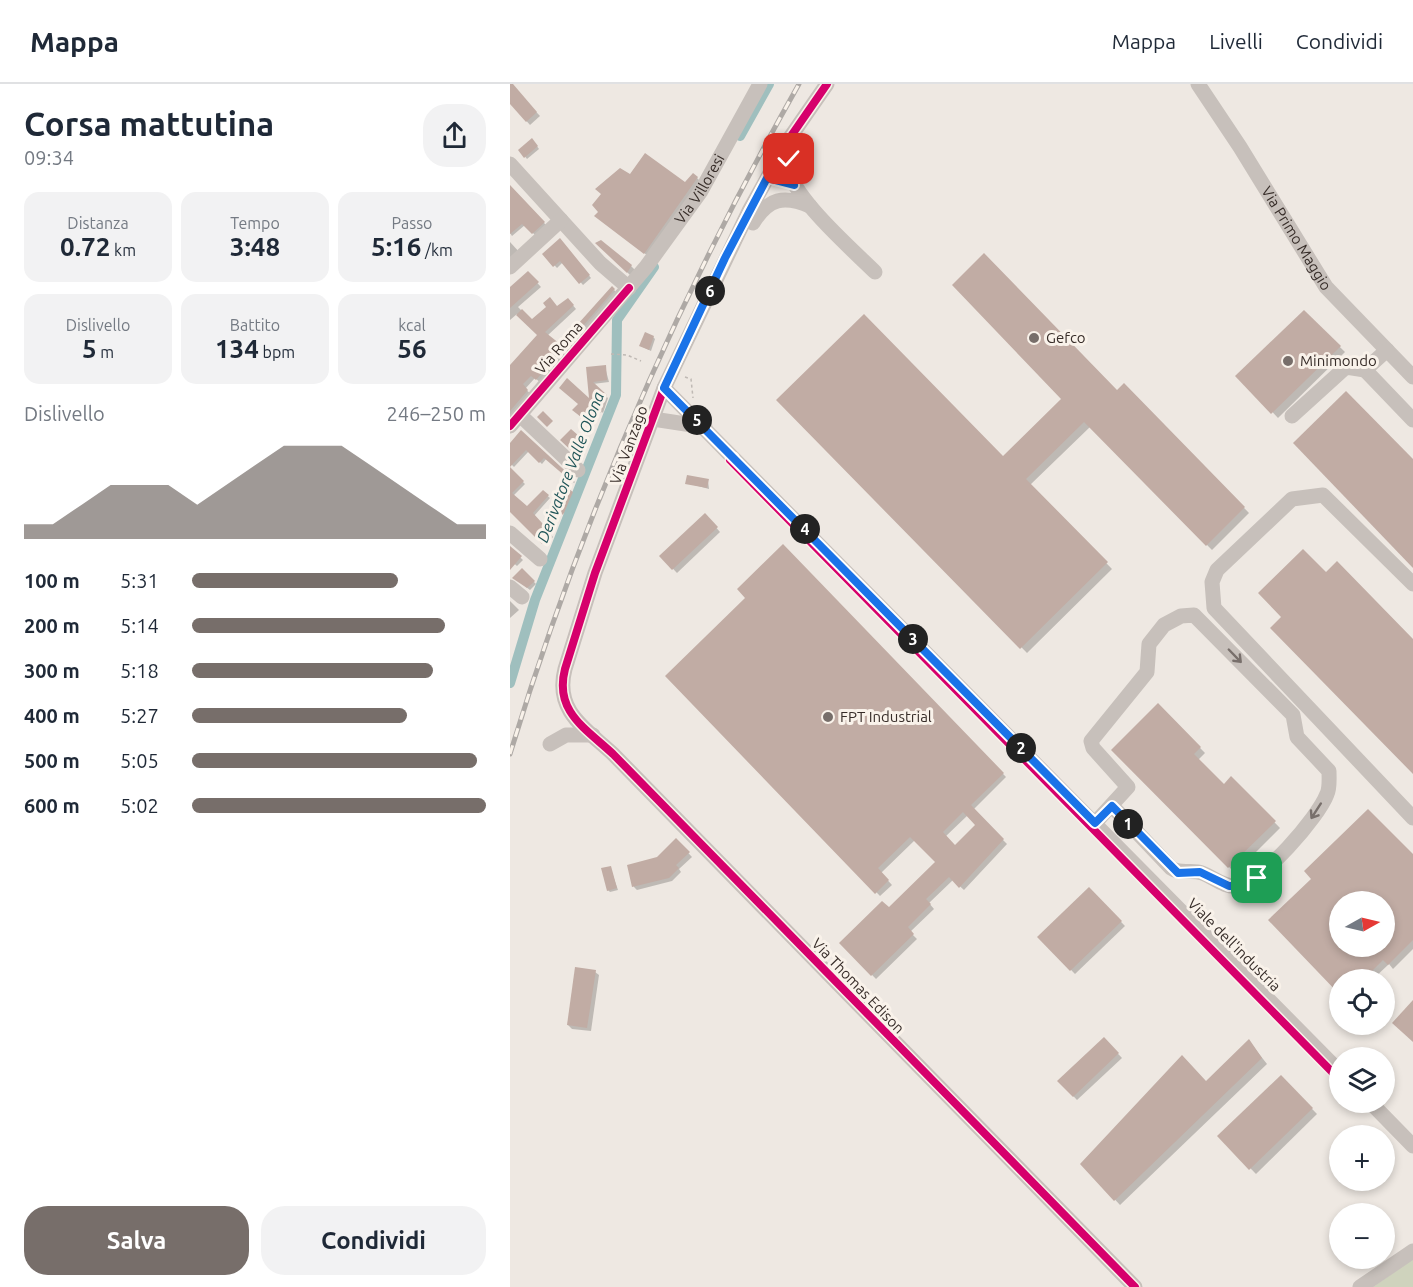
<!DOCTYPE html>
<html lang="it">
<meta charset="utf-8">
<style>
body{margin:0;font-family:Ubuntu,sans-serif;background:#f2f2f3;color:#1f2937;height:100vh;display:flex;flex-direction:column;font-size:22px;white-space:nowrap}
*{box-sizing:border-box;margin:0}
p{font-size:20px;color:#747a83}
.icon{flex:none;width:33px;height:33px;fill:none;stroke:currentColor;stroke-width:2;stroke-linecap:round;stroke-linejoin:round}
.map{position:relative;flex:1;overflow:hidden}
.drawer{display:flex;flex-direction:column;background:#fff;width:510px}
.drawer>*{flex:none}
.needle{width:39px;rotate:82deg}
.tools{position:absolute;left:819px;top:807px;display:grid;gap:12px}
.tools a{display:grid;place-items:center;width:66px;height:66px;border-radius:50%;background:#fff;box-shadow:0 3px 9px #0003;font-size:30px}
.pin{position:absolute;display:grid;place-items:center;width:51px;height:51px;color:#fff;margin:-26px;border-radius:12px;box-shadow:0 3px 9px #0006}
.km{position:absolute;width:30px;height:30px;margin:-15px;border-radius:50%;background:#222;color:#fff;font-size:16px;line-height:30px;text-align:center}
.round{display:grid;place-items:center;flex:none;width:63px;height:63px;border-radius:24px;background:#f2f2f3}
.head{display:flex;align-items:center;justify-content:space-between;height:102px;padding:0 24px}
h1{font-size:33px;font-weight:700;line-height:45px}
.stats{display:grid;grid-template-columns:repeat(3,1fr);gap:9px;height:102px;padding:6px 24px}
.stats div{display:grid;align-content:center;border-radius:15px;background:#f2f2f3;text-align:center}
.stats b{font-size:26px;font-weight:700}
.stats small{font-size:16px;font-weight:400}
.stats p{font-size:16px}
.chart{height:168px;padding:12px 24px}
.chart p{display:flex;justify-content:space-between}
.chart svg{width:100%;height:108px;margin-top:6px;fill:#776e6a;opacity:.7}
.primary-button{display:flex;gap:12px;margin-top:auto;padding:12px 24px}
.primary-button a{flex:1;height:69px;border-radius:24px;background:#776e6a;color:#fff;font-size:24px;font-weight:700;line-height:69px;text-align:center}
.primary-button a+a{background:#f2f2f3;color:#1f2937}
ul{padding:0 24px;list-style:none;font-size:20px}
li{display:grid;grid-template-columns:96px 72px 1fr;align-items:center;height:45px}
li i{height:15px;border-radius:8px;background:#776e6a}
header{display:flex;align-items:center;gap:36px;box-sizing:border-box;height:84px;padding:0 30px;background:#fff;border-bottom:2px solid #e0e1e3}
header strong{font-size:28px}
nav{display:flex;gap:33px;margin-inline-start:auto;font-size:21px}
main{display:flex;flex:1;min-height:0}
.map>svg:first-child{display:block}
.green{fill:#cfd3bd}
.shadow{fill:#0003;fill-rule:evenodd}
.lines{fill:none;stroke-linecap:round;stroke-linejoin:round}
.canal{stroke:#9fbfbe;stroke-width:10}
.building{fill:#c1aca4;fill-rule:evenodd}
.path{stroke:#bfb9b4;stroke-width:1.5;stroke-dasharray:3 3;stroke-linecap:butt}
.minor{stroke:#c7c0bb;stroke-width:15}
.rail-casing{stroke:#aea9a5;stroke-width:5}
.rail{stroke:#f9f2ea;stroke-width:3;stroke-dasharray:9;stroke-linecap:butt}
.cycleway-casing{stroke:#f9f2ea;stroke-width:11}
.cycleway{stroke:#d6006c;stroke-width:8}
.oneway{stroke:#786f6b}
.route-casing{stroke:#fff;stroke-width:12}
.route{stroke:#1a73e8;stroke-width:8}
.poi-dot{fill:#776e6a;stroke:#f9f2ea;stroke-width:2}
.labels{text-anchor:middle;stroke-width:6;stroke-linejoin:round;paint-order:stroke}
.street-label{font-size:15px;fill:#372d29;stroke:#f9f2ea}
.poi-label{font-size:15px;fill:#372d29;stroke:#f9f2ea;text-anchor:start}
.water-label{font-size:16px;font-style:italic;fill:#1f5558;stroke:#f9f2ea}
</style>
<header>
<strong>Mappa</strong>
<nav><a>Mappa</a><a>Livelli</a><a>Condividi</a></nav>
</header>
<main>
<section class="drawer">
<div class="head"><div><h1>Corsa mattutina</h1><p>09:34</p></div><a class="round"><svg class="icon" aria-label="share" viewBox="0 0 24 24"><path d="M12 15V3M7 8l5-5 5 5M5 13v7h14v-7"/></svg></a></div>
<div class="stats">
<div><p>Distanza</p><b>0.72<small> km</small></b></div>
<div><p>Tempo</p><b>3:48</b></div>
<div><p>Passo</p><b>5:16<small> /km</small></b></div>
</div>
<div class="stats">
<div><p>Dislivello</p><b>5<small> m</small></b></div>
<div><p>Battito</p><b>134<small> bpm</small></b></div>
<div><p>kcal</p><b>56</b></div>
</div>
<div class="chart"><p><span>Dislivello</span>246–250 m</p>
<svg viewBox="0 0 160 44" preserveAspectRatio="none"><path d="M0 44V38L10 38L20 30L30 22L40 22L50 22L60 30L70 22L80 14L90 6L100 6L110 6L120 14L130 22L140 30L150 38L160 38V44z"/></svg>
</div>
<ul>
<li><b>100 m</b>5:31<i style="width:70%"></i></li>
<li><b>200 m</b>5:14<i style="width:86%"></i></li>
<li><b>300 m</b>5:18<i style="width:82%"></i></li>
<li><b>400 m</b>5:27<i style="width:73%"></i></li>
<li><b>500 m</b>5:05<i style="width:97%"></i></li>
<li><b>600 m</b>5:02<i style="width:100%"></i></li>
</ul>
<div class="primary-button"><a>Salva</a><a>Condividi</a></div>
</section>
<div class="map">
<svg width="903" height="1203" viewBox="0 0 903 1203">
<rect width="100%" height="100%" fill="#eee8e2"/>
<path class="green" d="M903,1175V1203H863Z"/>
<g class="shadow">
<path d="M0,0L30,32L20,41L0,18Z"/>
<path d="M24,58L29,65L17,75L10,66Z"/>
<path d="M120,92L175,100L187,94L191,98L138,172L90,135V128Z"/>
<path d="M3,107L36,141L25,151L15,141L2,152L0,149V110Z"/>
<path d="M50,156L81,194L73,201L53,178L47,184L34,170Z"/>
<path d="M0,158L11,170L0,180Z"/>
<path d="M88,160L121,182L125,186L121,192Z"/>
<path d="M18,189L31,203L8,223L22,237L61,219L66,225L37,252L50,262L104,206L107,209L31,299L25,294L15,305L21,310L0,334V284L29,251L7,230L0,236V205Z"/>
<path d="M794,228L835,268L768,334L728,292Z"/>
<path d="M143,253L145,255L141,267L131,262Z"/>
<path d="M95,283L99,298L83,300L98,314L93,329L85,321L74,334L64,326L81,317L77,285Z"/>
<path d="M614,301L739,429L702,466L580,343L520,401L602,485L517,569L268,316L493,374L553,315L607,308Z"/>
<path d="M61,347L70,356L67,359L75,367L70,372L52,356Z"/>
<path d="M12,348L65,398L64,399L37,374L32,380L19,367L4,383L0,379V361Z"/>
<path d="M0,385L15,400L3,412L17,424L33,408L40,414L24,432L43,453L35,461L0,426Z"/>
<path d="M198,397L199,405L177,399Z"/>
<path d="M62,409L64,411L56,431L48,424Z"/>
<path d="M195,431L210,448L167,489L151,472Z"/>
<path d="M273,462L496,693L463,726L497,760L454,806L443,796L419,819L424,825L400,848L407,855L366,895L331,859L379,825L427,778L405,756L371,789L382,801L370,812L157,592L237,514ZM458,731L467,741L445,763L435,753Z"/>
<path d="M1,465L13,476L7,482L0,476Z"/>
<path d="M12,486L26,500L20,506L7,496Z"/>
<path d="M0,517L9,526L0,534Z"/>
<path d="M648,621L695,669L688,676L714,702L721,694L770,744L725,789L603,666Z"/>
<path d="M166,756L182,773L169,785L171,788L162,797L127,806L124,803L119,782L147,774Z"/>
<path d="M903,772V865L883,885L879,880L862,896H830L760,836ZM830,818H874V862H830Z"/>
<path d="M100,783L108,806L100,808L98,806Z"/>
<path d="M579,805L615,842L565,890L529,853Z"/>
<path d="M85,888L89,891L81,947L62,945L58,941Z"/>
<path d="M594,955L612,974L567,1016L549,997Z"/>
<path d="M739,957L757,980L610,1121L572,1080L696,999Z"/>
<path d="M771,993L807,1030L746,1090L709,1052Z"/>
</g>
<g class="lines">
<g class="canal">
<path d="M230,52L259,0"/>
<path d="M0,599L25,516L106,311L107,236L144,183"/>
</g>
</g>
<g class="building">
<path d="M0,0H3L27,28L16,38L0,20Z"/>
<path d="M22,54L28,62L14,74L8,66Z"/>
<path d="M135,69L175,98L183,89L188,93L134,170L84,132L88,128L82,121L91,110L85,105L110,84L120,90Z"/>
<path d="M0,101L35,138L22,150L12,140L0,150Z"/>
<path d="M50,154L80,191L69,200L50,177L43,183L32,170Z"/>
<path d="M91,156L122,181L117,189L85,159Z"/>
<path d="M474,169L607,306L614,299L735,423L696,462L574,338L516,395L598,478L510,565L266,316L354,230L493,372L551,315L442,201Z"/>
<path d="M18,187L29,198L0,224V203Z"/>
<path d="M102,202L105,205L26,296L21,292L13,300L18,306L0,327V281L27,251L6,231L12,225L22,235L36,223L33,219L40,213L47,222L58,214L64,221L35,248L50,260Z"/>
<path d="M794,226L831,262L761,330L725,292Z"/>
<path d="M135,248L144,252L139,266L129,262Z"/>
<path d="M96,281L97,296L83,298L97,311L91,329L82,320L71,333L62,326L68,320L49,304L57,294L79,314L76,283Z"/>
<path d="M836,307L903,375V484L783,359Z"/>
<path d="M33,327L43,337L37,343L27,333Z"/>
<path d="M61,345L69,352L66,356L74,364L66,371L50,356Z"/>
<path d="M11,346L64,395L62,398L34,374L29,379L16,366L0,383L14,397L2,409L17,422L33,406L39,411L23,429L42,450L32,460L0,428V359Z"/>
<path d="M177,391L199,395L197,404L175,400Z"/>
<path d="M54,401L63,408L53,431L46,424Z"/>
<path d="M195,429L208,443L162,486L149,472Z"/>
<path d="M273,460L494,689L461,721L494,755L449,804L439,793L416,815L421,820L398,843L404,850L361,892L329,859L372,817L379,823L425,778L400,753L368,784L379,796L365,810L155,592L235,514L227,505ZM453,728L465,741L445,761L433,748Z"/>
<path d="M0,462L12,472L0,486Z"/>
<path d="M793,465L816,488L827,477L903,555V690L760,544L771,533L748,509Z"/>
<path d="M12,484L25,497L17,504L2,494Z"/>
<path d="M648,619L691,663L684,670L714,700L721,692L766,737L718,784L601,666Z"/>
<path d="M858,725L903,770V856L878,881L873,876L853,896H830V911L758,836L801,795L794,787ZM830,818H874V862H830Z"/>
<path d="M166,754L180,768L166,781L169,784L159,794L122,803L117,781L147,773Z"/>
<path d="M101,782L107,804L97,807L91,784Z"/>
<path d="M579,803L612,837L560,887L527,853Z"/>
<path d="M65,883L86,886L77,944L57,941Z"/>
<path d="M903,916V958L882,939Z"/>
<path d="M594,953L609,969L563,1013L547,997Z"/>
<path d="M739,955L752,974L604,1117L570,1080L672,971L696,997Z"/>
<path d="M771,991L803,1024L739,1086L707,1052Z"/>
</g>
<g class="lines">
<g class="path">
<path d="M101,270L117,271L131,277"/>
<path d="M175,293L181,295L183,314"/>
</g>
<g class="minor">
<path d="M317,0L279,55L239,127L154,304L85,489L55,585C44,627 75,644 103,670L625,1203"/>
<path id="s1" d="M688,0L730,63L816,203L903,293"/>
<path d="M286,59C282,65 278,73 278,81C279,111 343,166 365,188"/>
<path d="M0,80L90,179L119,204"/>
<path d="M243,139C258,114 274,111 300,122"/>
<path d="M0,183L51,136"/>
<path d="M877,266L855,286L903,336"/>
<path d="M154,304L830,988"/>
<path d="M10,331L68,386"/>
<path d="M782,332L836,283L855,286"/>
<path d="M143,335L195,343"/>
<path id="s2" d="M0,342L136,183L191,107L250,0"/>
<path d="M0,449L30,475"/>
<path d="M903,500L813,411L782,415L707,486L702,498L704,524L903,734"/>
<path d="M0,503L12,513"/>
<path d="M40,660L56,651H83"/>
<path d="M585,739L618,703L583,664L581,657L637,588L639,560L654,541L671,532L684,531L783,631L787,653L819,687C819,694 820,704 817,710C808,734 752,798 727,802C715,804 703,793 692,789C681,785 671,791 661,784L602,722"/>
<path d="M860,1018L903,1062"/>
<path d="M850,1203L903,1167"/>
</g>
<defs>
<path id="rail" d="M0,670C71,436 169,212 289,0"/>
</defs>
<use href="#rail" class="rail-casing"/>
<use href="#rail" class="rail"/>
<defs>
<g id="cycleway">
<path d="M317,0L279,55L239,127L154,304L85,489L55,585C44,627 75,644 103,670L625,1203"/>
<path d="M0,342L119,204"/>
<path d="M224,373L220,376L830,996"/>
</g>
</defs>
<use href="#cycleway" class="cycleway-casing"/>
<use href="#cycleway" class="cycleway"/>
</g>
<defs><path id="oneway-shaft" d="M-6 0H5M1.5-3L5.5 0L1.5 3" fill="none" stroke-width="1.6" stroke-linecap="round" stroke-linejoin="round" transform="scale(1.5)"/></defs>
<g class="oneway">
<use href="#oneway-shaft" transform="translate(725 572) rotate(46)"/>
<use href="#oneway-shaft" transform="translate(806 727) rotate(123)"/>
</g>
<g class="lines">
<defs>
<path id="route" d="M279,75L284,101L257,94L215,174L154,304L585,739L602,722L668,789L690,788L719,802H728L747,794"/>
</defs>
<use href="#route" class="route-casing"/>
<use href="#route" class="route"/>
</g>
<g class="poi-dot">
<circle cx="524" cy="254" r="6"/>
<circle cx="778" cy="277" r="6"/>
<circle cx="318" cy="633" r="6"/>
</g>
<g class="labels">
<g class="street-label">
<text dy="5" stroke="none"><textPath href="#s2" startOffset="304">Via Villoresi</textPath></text>
<text dy="5" stroke="none"><textPath href="#s1" startOffset="183">Via Primo Maggio</textPath></text>
<text transform="translate(49 264) rotate(-49)" y="5">Via Roma</text>
<text transform="translate(119 361) rotate(-70)" y="5">Via Vanzago</text>
<text transform="translate(724 861) rotate(45)" y="5">Viale dell'industria</text>
<text transform="translate(348 902) rotate(46)" y="5">Via Thomas Edison</text>
</g>
<g class="poi-label">
<text x="536" y="259">Gefco</text>
<text x="790" y="282">Minimondo</text>
<text x="330" y="638">FPT Industrial</text>
</g>
<g class="water-label">
<text transform="translate(60 383) rotate(-69)" y="6">Derivatore Valle Olona</text>
</g>
</g>
</svg>
<div class="tools">
<a><svg class="needle" viewBox="-14 -14 28 28"><path d="M0-13l5 13h-10z" fill="#e53935"/><path d="M0 13l5-13h-10z" fill="#747a83"/></svg></a>
<a><svg class="icon" aria-label="locate" viewBox="0 0 24 24"><circle cx="12" cy="12" r="6"/><path d="M12 2v4M12 18v4M2 12h4M18 12h4"/></svg></a>
<a><svg class="icon" aria-label="layers" viewBox="0 0 24 24"><path d="M12 4l9 5-9 5-9-5zM3 14l9 5 9-5"/></svg></a>
<a>+</a>
<a>−</a>
</div>
<div class="pin" style="left:747px;top:794px;background:#1e9e55"><svg class="icon" aria-label="arrive" viewBox="0 0 24 24"><path d="M6 21V4h12l-3 4 3 4H6"/></svg></div>
<div class="pin" style="left:279px;top:75px;background:#d93025"><svg class="icon" aria-label="check" viewBox="0 0 24 24"><path d="M5 12l5 5 9-10"/></svg></div>
<b class="km" style="left:618px;top:740px">1</b>
<b class="km" style="left:511px;top:664px">2</b>
<b class="km" style="left:403px;top:555px">3</b>
<b class="km" style="left:295px;top:445px">4</b>
<b class="km" style="left:187px;top:336px">5</b>
<b class="km" style="left:200px;top:207px">6</b>
</div>
</main>
